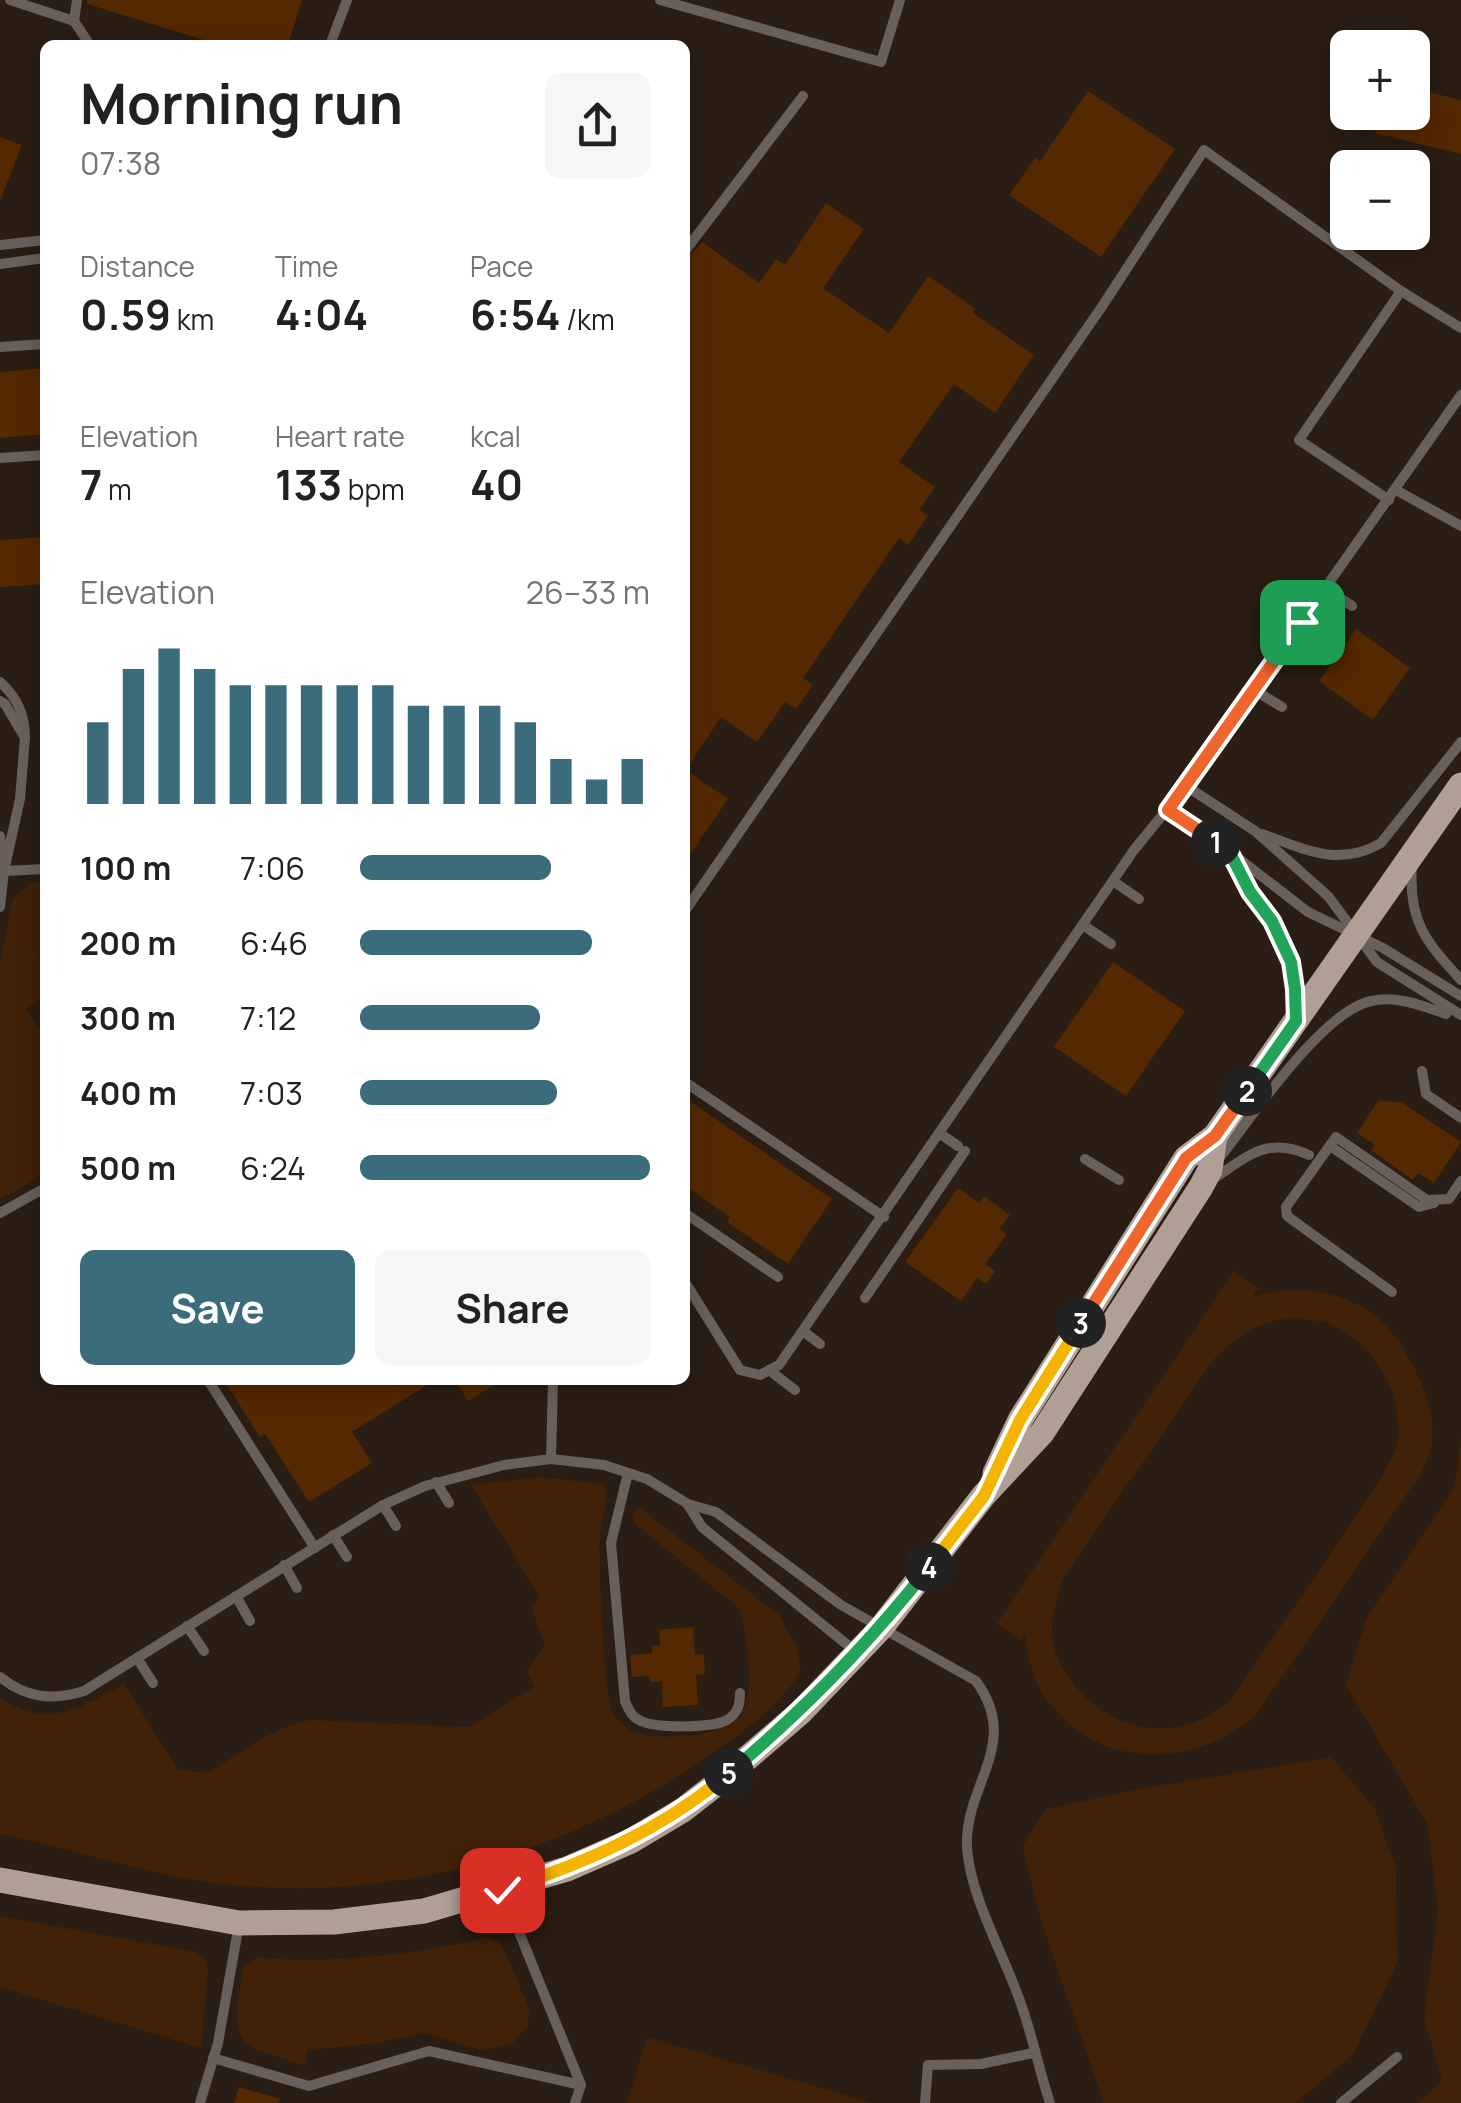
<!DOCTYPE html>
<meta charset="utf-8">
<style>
body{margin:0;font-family:Manrope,sans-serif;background:#f6f6f6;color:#202124;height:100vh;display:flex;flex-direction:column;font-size:38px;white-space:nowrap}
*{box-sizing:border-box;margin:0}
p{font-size:32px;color:#757577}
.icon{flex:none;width:55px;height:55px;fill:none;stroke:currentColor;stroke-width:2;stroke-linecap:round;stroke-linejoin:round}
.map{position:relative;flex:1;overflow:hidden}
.drawer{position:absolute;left:40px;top:40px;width:650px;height:1345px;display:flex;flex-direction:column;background:#fff;border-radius:15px;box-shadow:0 5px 25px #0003}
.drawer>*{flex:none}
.fabs{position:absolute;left:1330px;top:30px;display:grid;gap:20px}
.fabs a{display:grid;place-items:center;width:100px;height:100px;border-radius:15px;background:#fff;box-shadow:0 5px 25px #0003;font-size:50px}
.pin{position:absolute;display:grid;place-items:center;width:85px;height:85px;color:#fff;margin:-42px;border-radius:20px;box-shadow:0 5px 15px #0006}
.km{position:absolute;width:50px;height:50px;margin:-25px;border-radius:50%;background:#222;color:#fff;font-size:28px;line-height:50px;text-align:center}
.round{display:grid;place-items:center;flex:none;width:105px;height:105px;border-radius:15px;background:#f6f6f6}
.summary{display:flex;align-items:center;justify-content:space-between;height:170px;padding:0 40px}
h1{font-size:55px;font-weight:700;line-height:75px}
.stats{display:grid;grid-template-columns:repeat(3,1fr);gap:15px;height:170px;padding:10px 40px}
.stats div{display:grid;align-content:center}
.stats b{font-size:42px;font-weight:700}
.stats small{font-size:28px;font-weight:400}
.stats p{font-size:28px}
.chart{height:280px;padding:20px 40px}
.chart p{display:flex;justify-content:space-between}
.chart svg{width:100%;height:180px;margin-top:10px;stroke:#3a6c7b;stroke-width:6}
.primary-button{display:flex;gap:20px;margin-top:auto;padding:20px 40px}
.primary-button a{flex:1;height:115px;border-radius:15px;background:#3a6c7b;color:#fff;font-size:40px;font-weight:700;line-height:115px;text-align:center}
.primary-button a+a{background:#f6f6f6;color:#202124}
ul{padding:0 40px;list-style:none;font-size:32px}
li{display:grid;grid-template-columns:160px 120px 1fr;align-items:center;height:75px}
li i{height:25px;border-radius:12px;background:#3a6c7b}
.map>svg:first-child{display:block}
.green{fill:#412108;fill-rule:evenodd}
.building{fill:#542800}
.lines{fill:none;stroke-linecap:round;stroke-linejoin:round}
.service{stroke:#67605b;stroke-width:10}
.primary{stroke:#af9f95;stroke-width:25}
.split-1-casing{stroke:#fff;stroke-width:20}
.split-2-casing{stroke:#fff;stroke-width:20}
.split-3-casing{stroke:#fff;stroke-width:20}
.split-4-casing{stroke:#fff;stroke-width:20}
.split-5-casing{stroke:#fff;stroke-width:20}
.split-6-casing{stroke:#fff;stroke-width:20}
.split-1{stroke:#f0652b;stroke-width:12}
.split-2{stroke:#22a559;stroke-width:12}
.split-3{stroke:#f0652b;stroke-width:12}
.split-4{stroke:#f5b400;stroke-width:12}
.split-5{stroke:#22a559;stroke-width:12}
.split-6{stroke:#f5b400;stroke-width:12}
</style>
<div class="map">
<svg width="1461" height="2103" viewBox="0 0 1461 2103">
<rect width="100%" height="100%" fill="#2a1d13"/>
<g class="green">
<path d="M30,883H45V953L38,958C47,974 44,983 40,1000L26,1009L45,1039V1101L41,1122L45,1141V1170L37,1179L0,1199V962L13,899Z"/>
<path d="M1233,1271L1258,1288L1253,1297C1301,1281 1361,1292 1394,1335C1402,1344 1408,1357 1414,1368C1426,1391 1435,1416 1432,1443C1431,1452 1425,1463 1422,1472L1256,1715C1190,1773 1086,1770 1039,1687C1030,1672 1028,1652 1025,1634L1020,1640L997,1624ZM1296,1318C1306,1320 1318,1320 1327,1323C1373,1339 1406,1396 1397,1444C1394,1456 1385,1469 1380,1480L1231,1700C1222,1706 1214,1713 1204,1718C1158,1741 1100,1723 1072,1681C1065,1671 1057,1659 1054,1647C1048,1623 1057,1600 1063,1578L1214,1359C1241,1333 1257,1321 1296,1318Z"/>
<path d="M1461,1434V2103H1418L1442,2081L1424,2018L1438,1912L1428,1825L1346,1685L1366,1619L1455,1486Z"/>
<path d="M541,1477L600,1484L606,1489C608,1504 601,1519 600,1534C598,1558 604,1695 612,1711C618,1721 629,1732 641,1734C666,1740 727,1737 742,1713C756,1690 746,1632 739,1608L634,1523L633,1512L640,1508L779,1615L797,1647L801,1669C783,1709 719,1749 683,1773C543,1863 372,1905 206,1882C136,1872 69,1847 0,1834V1698C48,1729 80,1709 124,1684L178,1770L208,1773C241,1752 270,1729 309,1720L469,1727L534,1687L527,1672L545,1645L531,1608L540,1597L471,1485Z"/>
<path d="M1331,1757L1375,1809L1396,1868L1397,1963L1353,2055L1295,2103H1104L1042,1924L1022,1847L1046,1809L1144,1788Z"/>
<path d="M0,1916L196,1952L205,1959L208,1968L201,2048L0,1987Z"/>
<path d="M487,1937L501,1943L530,2010L527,2027L512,2044L481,2050L423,2033L378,2043L307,2050L306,2066L252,2048C227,2030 239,1998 242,1973L245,1966L257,1957C317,1965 428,1954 487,1937Z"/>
<path d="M647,2037L873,2103H627Z"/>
</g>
<g class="building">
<path d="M87,0H302L288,45H220L87,4Z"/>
<path d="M1412,88L1461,100V154L1375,133L1380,112H1412Z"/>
<path d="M1088,91L1175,149L1101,257L1009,195L1035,158L1040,161Z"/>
<path d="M0,137L22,145L1,198H0Z"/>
<path d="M826,203L864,229L823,288L889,333L928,276L976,309L973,313L1034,355L995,413L954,384L899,462L935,487L919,510L928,516L908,545L899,538L803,678L813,685L796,709L785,702L757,742L721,717L686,770L728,799L685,862V261L702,242L759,283L776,259L785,265Z"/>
<path d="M45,368V434L0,438V372Z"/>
<path d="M45,537V584L0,587V540Z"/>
<path d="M1356,629L1410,668L1373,720L1319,681Z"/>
<path d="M1113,962L1185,1011L1126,1096L1054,1047Z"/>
<path d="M685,1098L832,1199L788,1264L727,1222L730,1217L685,1186Z"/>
<path d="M1378,1101L1401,1102L1461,1142L1434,1183L1418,1173L1413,1180L1371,1150L1375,1145L1357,1133Z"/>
<path d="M958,1188L979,1203L984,1196L1010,1215L999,1229L1007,1234L985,1264L995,1271L986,1284L977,1278L961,1301L905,1262Z"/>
<path d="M224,1380H435L352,1432L372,1463L309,1502L265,1434L260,1437Z"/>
<path d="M455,1380H502L468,1401Z"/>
<path d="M693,1627L695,1655L704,1654L705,1674L696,1675L698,1705L663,1707L662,1681L650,1682L649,1676L632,1677L630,1655L652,1653V1646L660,1645L659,1630Z"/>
<path d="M239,2087L280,2099L279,2103H234Z"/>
</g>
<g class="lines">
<g class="service">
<path d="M10,0L74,21"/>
<path d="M77,0L74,21L90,45"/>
<path d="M660,0L881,62L900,0"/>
<path d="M330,45L347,0"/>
<path d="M0,245L45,240"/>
<path d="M685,251L803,96"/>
<path d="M0,264L45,258"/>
<path d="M0,347L45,344"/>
<path d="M0,458L45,455"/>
<path d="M1396,490L1461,526"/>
<path d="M1389,500L1299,440L1401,291"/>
<path d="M1325,588L1352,606"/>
<path d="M0,682C17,697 25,714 25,737"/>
<path d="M1254,690L1282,707"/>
<path d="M0,701L5,704L25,738L20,799L4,871L0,907"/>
<path d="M1186,786L1255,831L1328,896L1377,962L1461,1015"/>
<path d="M1168,810L1229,851L1250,891L1272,921L1291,962L1296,1009"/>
<path d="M1262,834C1305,849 1338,868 1381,843L1461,742"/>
<path d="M0,836L3,860"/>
<path d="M1229,851L1308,912L1383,948L1461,996"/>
<path d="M1412,867C1408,921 1426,942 1461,980"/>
<path d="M4,871L45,869"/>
<path d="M1113,881L1139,899"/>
<path d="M685,911L1103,305L1204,150L1401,291L1461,328"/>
<path d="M1083,925L1111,944"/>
<path d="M1422,1071L1426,1094L1461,1118"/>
<path d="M685,1082L884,1217"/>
<path d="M939,1133L958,1146"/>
<path d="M1330,1146L1419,1207L1434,1203"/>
<path d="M1085,1159L1119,1180"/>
<path d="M1217,1161C1250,1120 1321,1012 1371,1001C1396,995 1423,1006 1446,1014"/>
<path d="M1210,1181C1246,1158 1266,1135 1309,1155"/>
<path d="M0,1213L45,1188"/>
<path d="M685,1213L778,1277"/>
<path d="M685,1282L740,1370L760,1375L779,1365L1134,850L1186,786L1461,395"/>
<path d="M1392,1292L1287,1216L1286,1207L1336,1137L1427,1200L1449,1199L1461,1181"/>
<path d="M865,1298L965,1151"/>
<path d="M803,1331L820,1344"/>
<path d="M769,1370L795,1390"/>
<path d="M208,1380L315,1548"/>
<path d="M551,1459L553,1380"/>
<path d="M628,1473L611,1543L625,1701C628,1708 631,1716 639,1720C654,1729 712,1728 727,1720C738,1713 740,1705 740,1693"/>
<path d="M436,1482L449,1503"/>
<path d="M383,1505L396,1526"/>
<path d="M688,1505L702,1527L855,1651"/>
<path d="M333,1535L347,1557"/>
<path d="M284,1565L297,1588"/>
<path d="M236,1596L250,1621"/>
<path d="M187,1626L204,1651"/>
<path d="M137,1658L153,1683"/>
<path d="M0,1677C26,1698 52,1701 84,1691L383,1505L425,1486L504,1465L551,1459L604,1465L647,1479L688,1504L716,1512L841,1605L976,1681C1022,1744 964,1784 967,1848C970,1894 1001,1950 1017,1993C1031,2028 1038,2067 1050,2103"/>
<path d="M502,1890L581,2085L575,2103"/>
<path d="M213,2058L309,2086L429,2051L581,2085"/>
<path d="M200,2103L218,2043L239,1924"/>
<path d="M925,2103L928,2065L981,2064L1033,2053"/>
<path d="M1341,2103L1397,2057"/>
</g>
<g class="primary">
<path d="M995,1473L1020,1420L1186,1158L1215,1136L1461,785"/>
<path d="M0,1880L239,1923L334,1922L424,1911L567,1869L631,1841L683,1810L724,1778L801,1712L881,1628L984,1495L1042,1433L1201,1187L1210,1170L1215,1136"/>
</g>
</g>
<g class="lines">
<defs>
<path id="split-1" d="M1216,842L1168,810L1302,622"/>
<path id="split-2" d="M1216,842L1229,851L1250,892L1272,921L1291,962L1295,989L1296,1021L1247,1091"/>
<path id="split-3" d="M1081,1323L1186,1158L1215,1136L1247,1091"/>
<path id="split-4" d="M929,1567L984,1496L1020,1420L1081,1323"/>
<path id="split-5" d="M729,1773C805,1709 868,1645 929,1567"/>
<path id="split-6" d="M502,1890C586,1863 662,1830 729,1773"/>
</defs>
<use href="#split-1" class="split-1-casing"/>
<use href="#split-2" class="split-2-casing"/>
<use href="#split-3" class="split-3-casing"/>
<use href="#split-4" class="split-4-casing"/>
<use href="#split-5" class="split-5-casing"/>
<use href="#split-6" class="split-6-casing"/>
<use href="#split-1" class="split-1"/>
<use href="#split-2" class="split-2"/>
<use href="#split-3" class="split-3"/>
<use href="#split-4" class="split-4"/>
<use href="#split-5" class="split-5"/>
<use href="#split-6" class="split-6"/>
</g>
</svg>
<div class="fabs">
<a>+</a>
<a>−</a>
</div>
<div class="pin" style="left:1302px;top:622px;background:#1e9e55"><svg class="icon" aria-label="arrive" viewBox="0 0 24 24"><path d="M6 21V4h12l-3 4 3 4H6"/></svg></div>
<div class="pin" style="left:502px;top:1890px;background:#d93025"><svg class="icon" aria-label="check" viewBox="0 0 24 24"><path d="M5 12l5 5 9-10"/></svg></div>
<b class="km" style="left:1216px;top:842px">1</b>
<b class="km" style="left:1247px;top:1091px">2</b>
<b class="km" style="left:1081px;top:1323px">3</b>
<b class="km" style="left:929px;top:1567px">4</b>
<b class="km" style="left:729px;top:1773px">5</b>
<section class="drawer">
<div class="summary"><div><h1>Morning run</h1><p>07:38</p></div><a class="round"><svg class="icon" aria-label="share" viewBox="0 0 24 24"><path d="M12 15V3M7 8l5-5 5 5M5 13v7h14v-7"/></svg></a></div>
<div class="stats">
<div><p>Distance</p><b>0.59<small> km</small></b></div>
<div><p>Time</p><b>4:04</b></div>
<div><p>Pace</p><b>6:54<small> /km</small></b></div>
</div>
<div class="stats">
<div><p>Elevation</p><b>7<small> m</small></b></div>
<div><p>Heart rate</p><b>133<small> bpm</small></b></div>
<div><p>kcal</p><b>40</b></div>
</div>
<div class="chart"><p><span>Elevation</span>26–33 m</p>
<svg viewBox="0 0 160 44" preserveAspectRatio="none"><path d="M5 44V24M15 44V11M25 44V6M35 44V11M45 44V15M55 44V15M65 44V15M75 44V15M85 44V15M95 44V20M105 44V20M115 44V20M125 44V24M135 44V33M145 44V38M155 44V33"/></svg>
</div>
<ul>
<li><b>100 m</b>7:06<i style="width:66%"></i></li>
<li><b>200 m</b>6:46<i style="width:80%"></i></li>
<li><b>300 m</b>7:12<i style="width:62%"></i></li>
<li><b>400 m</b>7:03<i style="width:68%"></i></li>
<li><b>500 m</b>6:24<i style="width:100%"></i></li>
</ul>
<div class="primary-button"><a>Save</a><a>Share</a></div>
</section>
</div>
